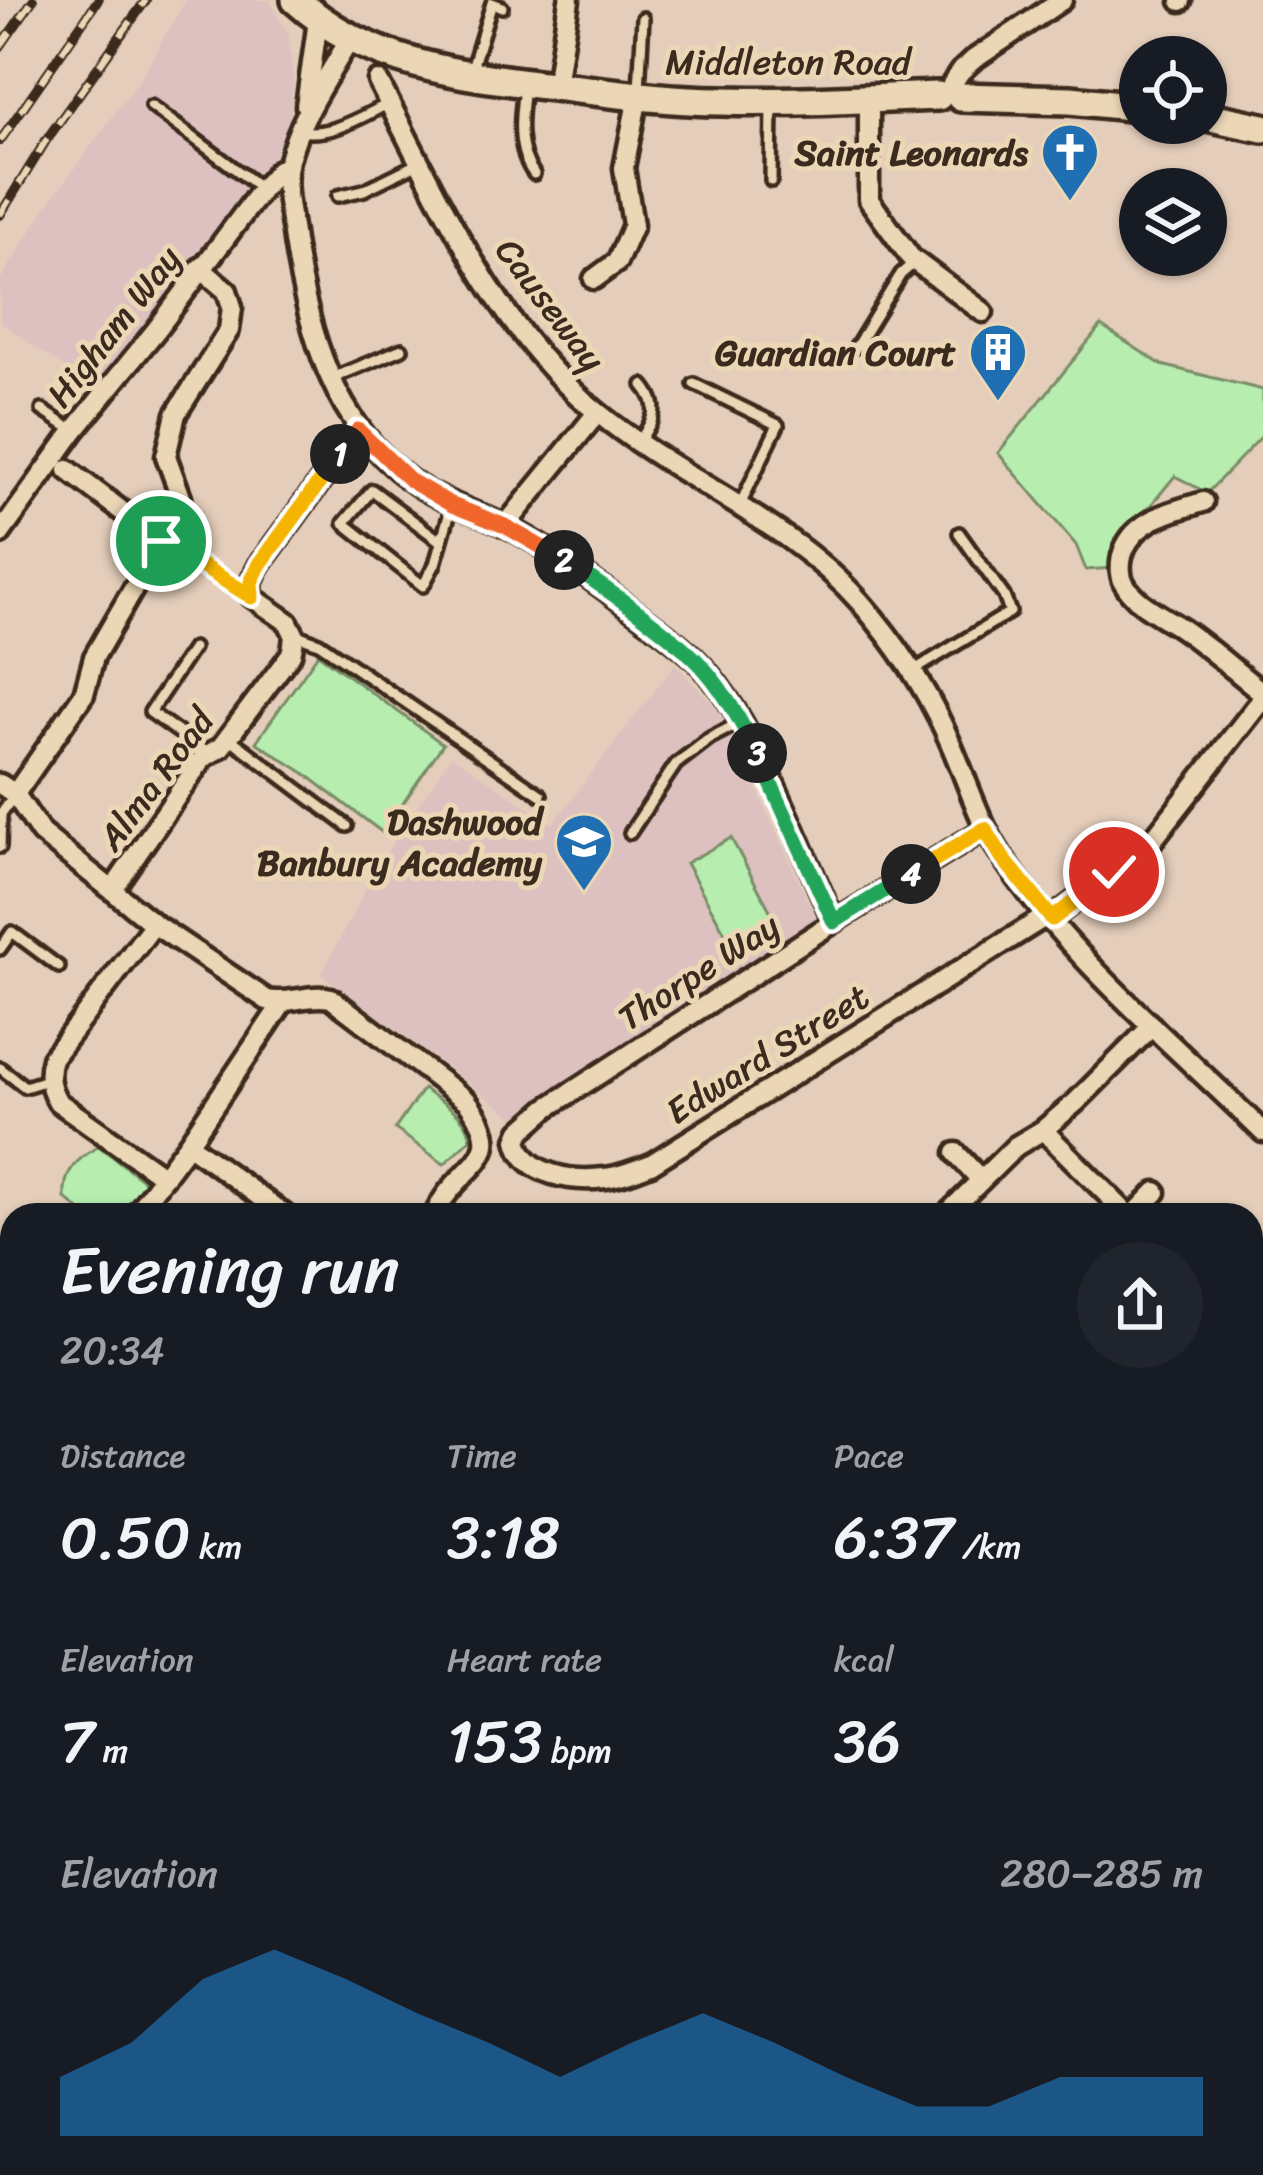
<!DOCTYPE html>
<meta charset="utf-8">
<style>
body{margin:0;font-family:Sriracha,sans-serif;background:#20242c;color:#f1f3f6;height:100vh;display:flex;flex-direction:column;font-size:45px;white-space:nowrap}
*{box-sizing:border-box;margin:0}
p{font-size:39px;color:#9ea1a6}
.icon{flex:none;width:66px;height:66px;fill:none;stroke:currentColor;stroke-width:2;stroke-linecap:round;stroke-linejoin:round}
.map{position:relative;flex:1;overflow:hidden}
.panel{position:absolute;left:0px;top:1203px;width:1263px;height:972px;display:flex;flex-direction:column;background:#171b24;border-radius:36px 36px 0 0;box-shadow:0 3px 9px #0004}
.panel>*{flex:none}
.buttons{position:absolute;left:1119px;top:36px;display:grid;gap:24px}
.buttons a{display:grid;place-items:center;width:108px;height:108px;border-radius:50%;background:#171b24;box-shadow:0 3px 9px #0004;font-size:60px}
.pin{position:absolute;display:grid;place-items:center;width:102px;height:102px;color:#fff;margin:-51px;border:6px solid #fff;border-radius:50%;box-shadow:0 3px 12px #0007}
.km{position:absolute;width:60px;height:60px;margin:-30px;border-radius:50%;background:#222;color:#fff;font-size:33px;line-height:60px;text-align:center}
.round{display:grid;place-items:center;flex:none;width:126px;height:126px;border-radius:63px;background:#20242c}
.headline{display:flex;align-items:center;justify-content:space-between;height:204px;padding:0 60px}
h1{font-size:66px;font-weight:600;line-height:90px}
.stats{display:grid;grid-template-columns:repeat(3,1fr);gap:18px;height:204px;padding:12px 60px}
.stats div{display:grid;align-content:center}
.stats b{font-size:60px;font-weight:600}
.stats small{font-size:33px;font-weight:400}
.stats p{font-size:33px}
.chart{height:336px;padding:24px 60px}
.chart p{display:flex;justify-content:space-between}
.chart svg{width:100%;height:216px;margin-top:12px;fill:#1f6fb2;opacity:.7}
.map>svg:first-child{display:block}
.built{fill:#dcc1c0}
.green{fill:#b7eeb0;stroke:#798c67;stroke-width:3}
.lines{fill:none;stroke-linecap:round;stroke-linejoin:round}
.lane-casing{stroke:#3b2a1e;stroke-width:18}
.street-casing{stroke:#3b2a1e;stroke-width:27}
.secondary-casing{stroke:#3b2a1e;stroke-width:36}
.lane{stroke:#ebd7b5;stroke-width:9}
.street{stroke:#ebd7b5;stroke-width:18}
.secondary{stroke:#ebd7b5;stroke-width:27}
.rail-casing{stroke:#3b2a1e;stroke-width:10}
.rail{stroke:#ebd7b5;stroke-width:6;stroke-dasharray:18;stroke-linecap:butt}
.split-1-casing{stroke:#fff;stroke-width:24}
.split-2-casing{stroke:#fff;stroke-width:24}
.split-3-casing{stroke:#fff;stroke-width:24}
.split-4-casing{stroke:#fff;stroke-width:24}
.split-5-casing{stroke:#fff;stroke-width:24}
.split-1{stroke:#f5b400;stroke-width:15}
.split-2{stroke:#f0652b;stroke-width:15}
.split-3{stroke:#22a559;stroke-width:15}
.split-4{stroke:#22a559;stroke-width:15}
.split-5{stroke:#f5b400;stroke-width:15}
.labels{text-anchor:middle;stroke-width:10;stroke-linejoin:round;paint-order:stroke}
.street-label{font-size:36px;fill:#3b2a1e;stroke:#ebd7b5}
.poi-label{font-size:36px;font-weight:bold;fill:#3b2a1e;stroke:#ebd7b5;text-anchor:end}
</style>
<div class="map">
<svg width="1263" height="2175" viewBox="0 0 1263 2175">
<rect width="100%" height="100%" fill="#e4cdba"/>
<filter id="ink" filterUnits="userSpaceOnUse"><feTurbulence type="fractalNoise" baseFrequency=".00833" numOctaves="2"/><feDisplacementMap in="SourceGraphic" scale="24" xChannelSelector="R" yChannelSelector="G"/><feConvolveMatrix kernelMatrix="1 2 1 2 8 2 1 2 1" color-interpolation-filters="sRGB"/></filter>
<g filter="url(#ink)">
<g class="built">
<path d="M186,0H269L289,36L293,82L289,124L264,174L96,390L0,322V280L51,200L136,85Z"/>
<path d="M675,664L721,713L816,918L515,1118L322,974L376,868L452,756L553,824Z"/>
<path d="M1263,1268V2175H220L221,2163H1251V1280Z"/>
</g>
<g class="green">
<path d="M1101,326L1162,365L1263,390V435L1207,493L1175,476L1118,545L1113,568L1086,570L1076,545L998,453Z"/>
<path d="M318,654L443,744L383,833L304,773L256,742Z"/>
<path d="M731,838L773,916L729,940L686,863Z"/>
<path d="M423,1089C443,1103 467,1114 471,1139L444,1164L395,1129Z"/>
<path d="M99,1146L148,1184L125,1215H85L65,1198C63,1171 77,1159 99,1146Z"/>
<path d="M0,1456H12V1884L0,1882Z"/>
</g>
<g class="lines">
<defs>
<g id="lane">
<path d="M471,71L492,3L502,7"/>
<path d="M524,88C520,116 516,150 534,174"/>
<path d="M639,90L643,18"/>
<path d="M151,106L262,189"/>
<path d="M300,131C332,137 362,116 390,103"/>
<path d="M771,181L772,106"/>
<path d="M338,196L364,190L421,162"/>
<path d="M856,347L901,274L916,261"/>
<path d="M330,379L402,349"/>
<path d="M694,384L778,425L740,505"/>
<path d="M42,410L74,431"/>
<path d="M639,442C653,420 662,407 643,385"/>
<path d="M161,541L252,597"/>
<path d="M440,541L372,490L344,523L423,586L435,564L452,505"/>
<path d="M294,634L319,643L541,795"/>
<path d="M193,648L150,712L209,754"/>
<path d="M913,671L1010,612L1004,596L959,533"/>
<path d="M228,737L347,826"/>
<path d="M630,833L676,764L710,738L741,722"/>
<path d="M0,847L1,814L15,794"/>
<path d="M0,949L12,932L59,967"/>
<path d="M0,1068L25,1087L50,1079"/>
<path d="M1263,1348L1255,1355L1263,1364"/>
<path d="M395,2175L400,2163"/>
<path d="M465,2175L470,2163"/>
</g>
<g id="street">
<path d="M1181,0V1"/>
<path d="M350,39C328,77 300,116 289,160C282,186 291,215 294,241C308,332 333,422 410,480C440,502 475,511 508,527C549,548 585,575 622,602C646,620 672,637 694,658C754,715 799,845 834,922"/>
<path d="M378,81C437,194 496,331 597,412C681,481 788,520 861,603C895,642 924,685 945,731C965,773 976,817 1001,855C1071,961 1174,1044 1263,1132"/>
<path d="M952,84L960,72L973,60L1062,0"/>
<path d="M556,86L569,0"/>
<path d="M869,99V200L911,258L983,312"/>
<path d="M306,106L318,20"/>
<path d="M594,279L617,262L633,225L624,168L638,96"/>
<path d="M68,470L161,541"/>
<path d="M1203,502C1172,512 1132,519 1122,556C1120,565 1120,575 1124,583C1136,605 1163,616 1182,629C1210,648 1236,672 1263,693"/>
<path d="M505,526L597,413"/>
<path d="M0,534L74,431L157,329L262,189L279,170L287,167"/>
<path d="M0,784L15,794L41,833L154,924L267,1000C289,1005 308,993 331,998L467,1101C515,1163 456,1162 435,1215"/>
<path d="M15,794L84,694L94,657L161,541L181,497L166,456L176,414L229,330L232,307L227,291L200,268"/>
<path d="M985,829L834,922L547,1108L521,1131L517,1140C524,1176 574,1182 605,1178C621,1176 636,1170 651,1164L1048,915"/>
<path d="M113,889L203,758L221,747L291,654L293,645L294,634L288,622L252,597L251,582L260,564L358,430"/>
<path d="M1051,919L1148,846L1263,698"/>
<path d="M154,924L52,1058C47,1075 49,1088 58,1102L164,1177"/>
<path d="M1043,1130L1128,1215"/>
<path d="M188,1144L285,1215"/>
<path d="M956,1153L981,1180"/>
<path d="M135,1215L188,1144L282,1004"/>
<path d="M946,1215L1016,1146L1043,1130L1076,1102L1152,1026"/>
<path d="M1134,1215L1156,1192"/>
<path d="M0,1251L12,1259"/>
<path d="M0,1330L12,1314"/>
<path d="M1251,1479L1263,1468"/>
<path d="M1251,1640L1263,1653"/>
<path d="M1251,1906L1263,1897"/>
<path d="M1251,2051L1263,2067"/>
<path d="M577,2175L583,2163"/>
</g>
<g id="secondary">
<path d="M296,0C370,67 467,76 562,87C604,92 647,98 690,100C772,104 856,99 938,96"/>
<path d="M961,97L1070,100L1140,107"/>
<path d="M1206,116L1263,128"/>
</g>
</defs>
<use href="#lane" class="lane-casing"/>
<use href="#street" class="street-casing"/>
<use href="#secondary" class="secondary-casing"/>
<use href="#lane" class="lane"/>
<use href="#street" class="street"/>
<use href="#secondary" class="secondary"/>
<defs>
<g id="rail">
<path d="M0,47L33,0"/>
<path d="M0,141L98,0"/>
<path d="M0,215L47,139L146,0"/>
</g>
</defs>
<use href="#rail" class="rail-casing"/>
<use href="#rail" class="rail"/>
</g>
</g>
<g class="lines" filter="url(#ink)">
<defs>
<path id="split-1" d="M161,541L252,597L251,582L260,564L340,454"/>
<path id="split-2" d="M340,454L358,430L411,481L452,505L505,526L564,560"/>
<path id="split-3" d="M564,560C608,591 655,621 694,658C721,684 740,720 757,753"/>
<path id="split-4" d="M757,753L834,922L911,874"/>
<path id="split-5" d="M911,874L985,829L1002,857L1052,919L1114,872"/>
</defs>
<use href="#split-1" class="split-1-casing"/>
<use href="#split-2" class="split-2-casing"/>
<use href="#split-3" class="split-3-casing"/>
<use href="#split-4" class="split-4-casing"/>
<use href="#split-5" class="split-5-casing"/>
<use href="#split-1" class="split-1"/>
<use href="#split-2" class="split-2"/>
<use href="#split-3" class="split-3"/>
<use href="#split-4" class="split-4"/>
<use href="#split-5" class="split-5"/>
</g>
<defs>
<symbol id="church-pin" viewBox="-11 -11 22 30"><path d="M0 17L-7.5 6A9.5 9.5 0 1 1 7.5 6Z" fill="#1f6fb2" stroke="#ebd7b5"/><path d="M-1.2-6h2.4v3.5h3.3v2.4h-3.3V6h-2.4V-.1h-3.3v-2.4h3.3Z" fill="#fff"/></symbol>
<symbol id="building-pin" viewBox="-11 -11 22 30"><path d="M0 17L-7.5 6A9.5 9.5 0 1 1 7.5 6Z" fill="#1f6fb2" stroke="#ebd7b5"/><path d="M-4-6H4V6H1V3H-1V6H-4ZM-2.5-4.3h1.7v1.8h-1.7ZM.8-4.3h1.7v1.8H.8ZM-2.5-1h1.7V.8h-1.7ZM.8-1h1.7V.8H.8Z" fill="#fff"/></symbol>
<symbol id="school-pin" viewBox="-11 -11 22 30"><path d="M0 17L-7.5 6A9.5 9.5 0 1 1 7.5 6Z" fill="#1f6fb2" stroke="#ebd7b5"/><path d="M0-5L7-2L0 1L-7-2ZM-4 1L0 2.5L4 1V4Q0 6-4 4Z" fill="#fff"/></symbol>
</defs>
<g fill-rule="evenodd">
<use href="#church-pin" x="1037" y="119" width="66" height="90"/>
<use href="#building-pin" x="965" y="319" width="66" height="90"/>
<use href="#school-pin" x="551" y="809" width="66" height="90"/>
</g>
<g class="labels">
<g class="street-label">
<text x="788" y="74">Middleton Road</text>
<text transform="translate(551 304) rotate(53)" y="13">Causeway</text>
<text transform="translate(113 326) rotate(-52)" y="13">Higham Way</text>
<text transform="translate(155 779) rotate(-53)" y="13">Alma Road</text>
<text transform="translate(698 971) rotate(-33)" y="13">Thorpe Way</text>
<text transform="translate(767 1053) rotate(-32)" y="13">Edward Street</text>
</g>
<g class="poi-label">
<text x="1028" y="165">Saint Leonards</text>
<text x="956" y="365">Guardian Court</text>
<text x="542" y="834">Dashwood<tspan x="542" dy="41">Banbury Academy</tspan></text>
</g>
</g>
</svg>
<div class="buttons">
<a><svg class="icon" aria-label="locate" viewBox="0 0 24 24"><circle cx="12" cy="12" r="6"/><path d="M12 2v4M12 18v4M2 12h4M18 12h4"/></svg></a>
<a><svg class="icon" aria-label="layers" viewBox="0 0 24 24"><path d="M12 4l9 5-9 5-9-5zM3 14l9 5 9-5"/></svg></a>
</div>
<div class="pin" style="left:161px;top:541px;background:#1e9e55"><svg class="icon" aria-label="arrive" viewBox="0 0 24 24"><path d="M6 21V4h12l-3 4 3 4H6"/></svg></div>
<div class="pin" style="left:1114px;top:872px;background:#d93025"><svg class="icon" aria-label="check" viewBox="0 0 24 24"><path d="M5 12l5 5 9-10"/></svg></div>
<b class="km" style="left:340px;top:454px">1</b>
<b class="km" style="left:564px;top:560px">2</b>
<b class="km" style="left:757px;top:753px">3</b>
<b class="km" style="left:911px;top:874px">4</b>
<section class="panel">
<div class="headline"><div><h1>Evening run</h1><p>20:34</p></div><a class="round"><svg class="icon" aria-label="share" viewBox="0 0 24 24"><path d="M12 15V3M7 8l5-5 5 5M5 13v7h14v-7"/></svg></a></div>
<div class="stats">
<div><p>Distance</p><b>0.50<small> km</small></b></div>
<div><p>Time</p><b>3:18</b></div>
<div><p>Pace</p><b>6:37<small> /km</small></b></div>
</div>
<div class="stats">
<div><p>Elevation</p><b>7<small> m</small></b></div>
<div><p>Heart rate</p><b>153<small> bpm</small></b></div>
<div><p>kcal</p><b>36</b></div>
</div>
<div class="chart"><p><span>Elevation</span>280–285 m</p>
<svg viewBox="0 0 160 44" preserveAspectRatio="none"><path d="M0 44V32L10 25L20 12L30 6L40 12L50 19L60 25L70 32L80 25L90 19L100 25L110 32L120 38L130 38L140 32L150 32L160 32V44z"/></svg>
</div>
</section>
</div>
